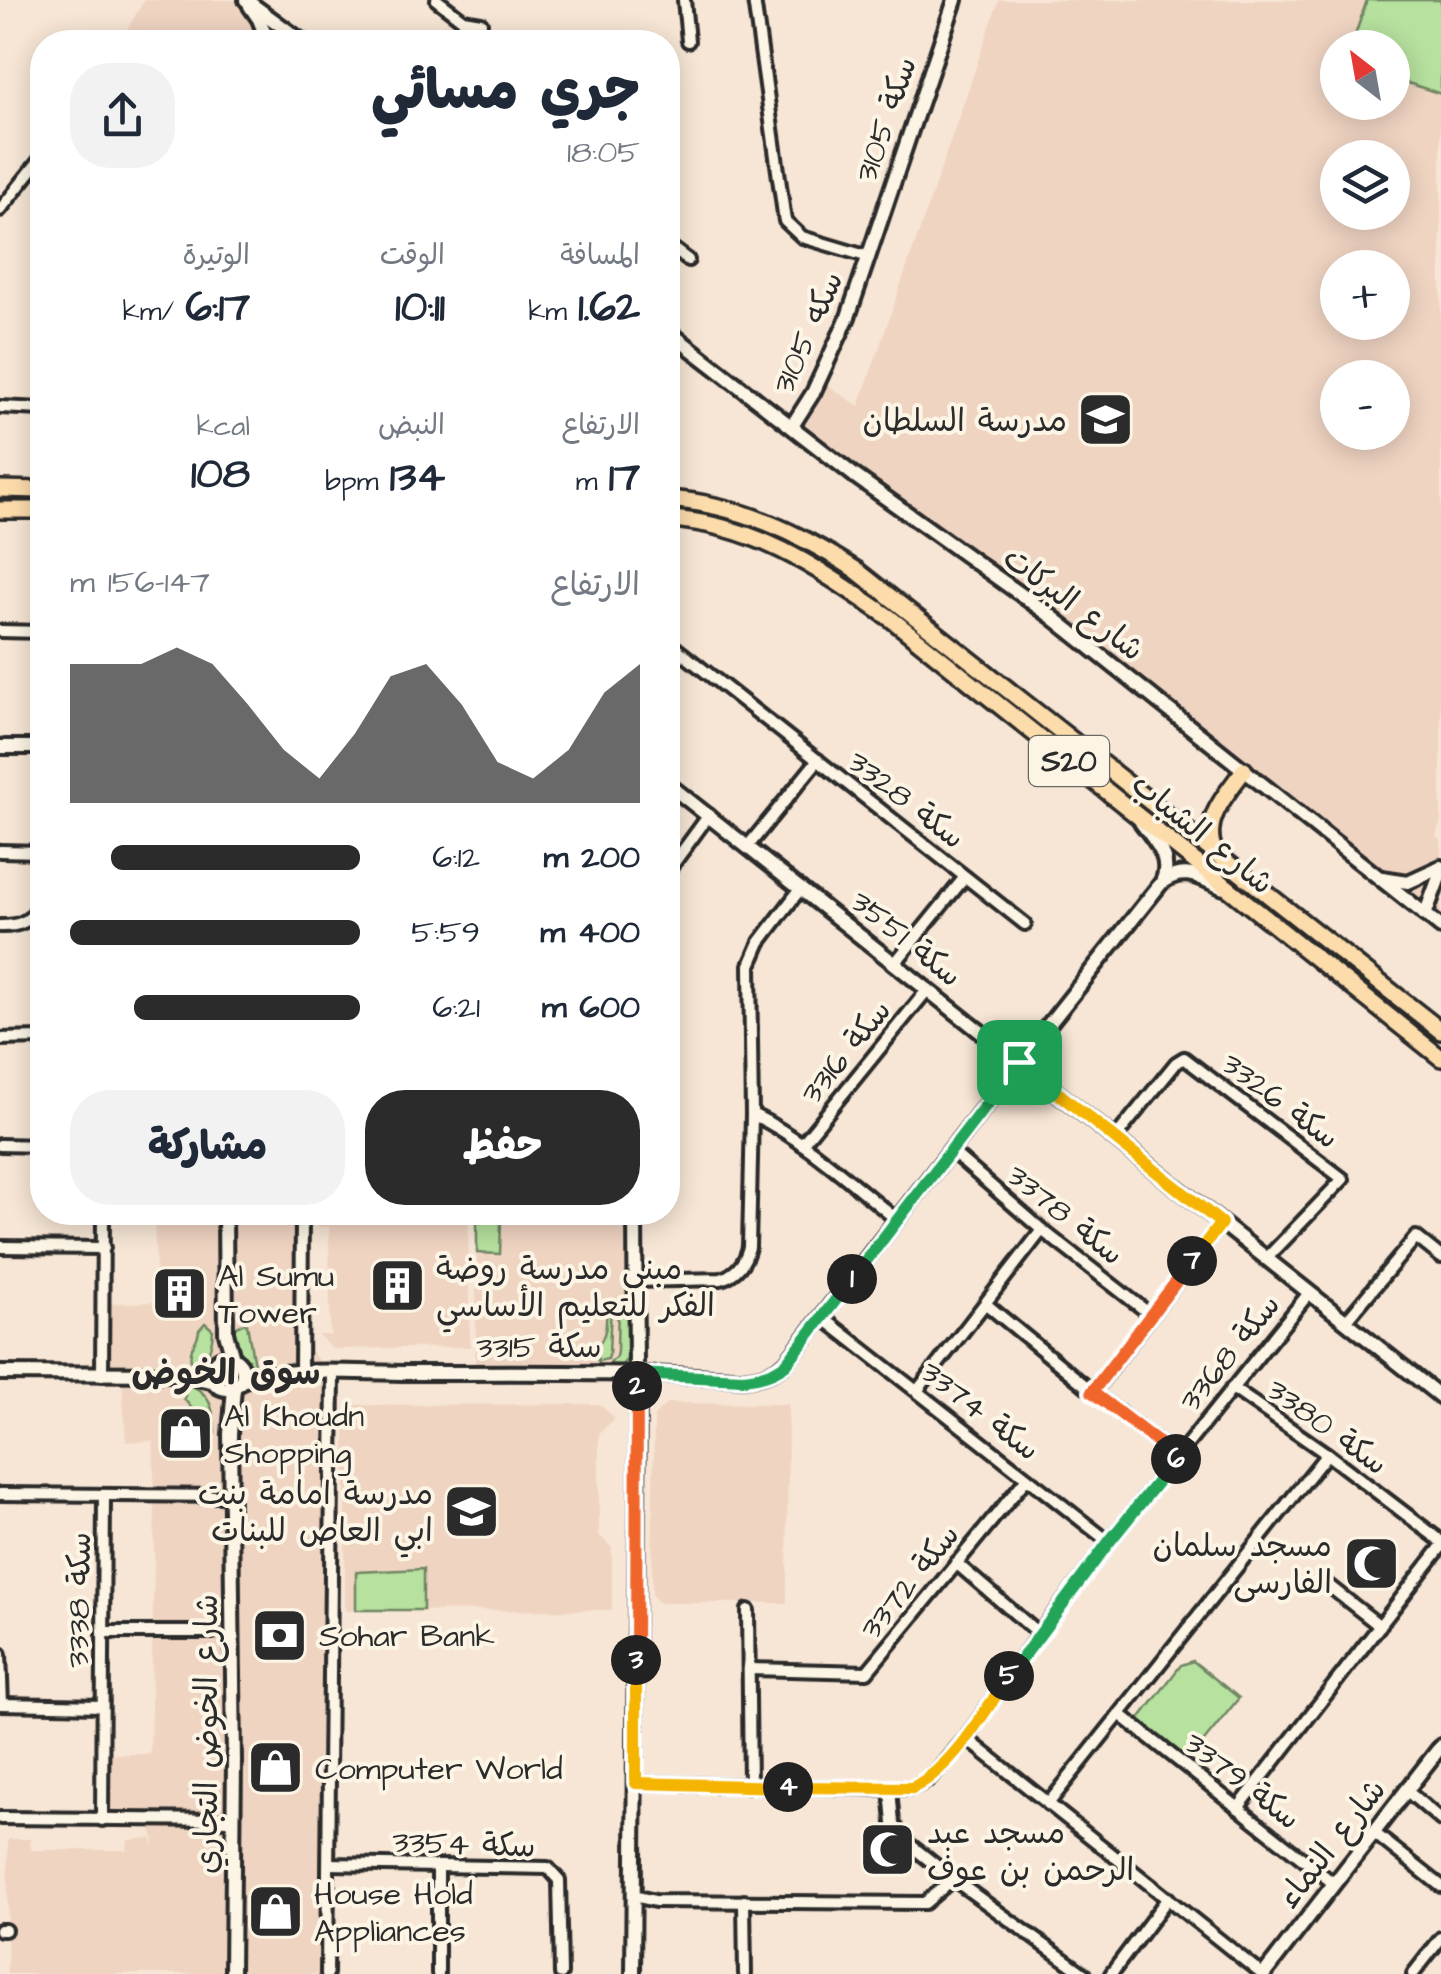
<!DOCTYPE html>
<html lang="ar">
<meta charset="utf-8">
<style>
body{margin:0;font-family:"Architects Daughter","Playpen Sans Arabic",sans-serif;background:#f2f2f3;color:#1f2937;direction:rtl;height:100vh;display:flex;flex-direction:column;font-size:38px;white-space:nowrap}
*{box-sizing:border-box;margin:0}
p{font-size:32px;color:#747a83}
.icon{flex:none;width:55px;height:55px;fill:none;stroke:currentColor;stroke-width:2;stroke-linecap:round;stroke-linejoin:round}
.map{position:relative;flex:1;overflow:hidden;direction:ltr}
.side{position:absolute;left:30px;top:30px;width:650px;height:1195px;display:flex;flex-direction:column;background:#fff;border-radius:40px;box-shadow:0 5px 25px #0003;direction:rtl}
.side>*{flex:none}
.needle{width:65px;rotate:329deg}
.tools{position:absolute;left:1320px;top:30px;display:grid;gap:20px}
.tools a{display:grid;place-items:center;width:90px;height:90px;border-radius:50%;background:#fff;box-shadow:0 5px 25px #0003;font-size:50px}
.pin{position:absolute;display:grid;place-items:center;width:85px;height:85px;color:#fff;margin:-42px;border-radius:20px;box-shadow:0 5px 15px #0006}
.km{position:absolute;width:50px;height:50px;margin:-25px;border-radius:50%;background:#222;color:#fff;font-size:28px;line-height:50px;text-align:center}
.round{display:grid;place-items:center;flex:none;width:105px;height:105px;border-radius:40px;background:#f2f2f3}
.summary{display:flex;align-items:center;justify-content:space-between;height:170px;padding:0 40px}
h1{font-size:55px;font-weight:800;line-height:75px}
.metrics{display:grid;grid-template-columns:repeat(3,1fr);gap:15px;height:170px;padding:10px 40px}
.metrics div{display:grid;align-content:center}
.metrics b{font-size:42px;font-weight:800}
.metrics small{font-size:28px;font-weight:400}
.metrics p{font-size:28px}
.chart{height:280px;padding:20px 40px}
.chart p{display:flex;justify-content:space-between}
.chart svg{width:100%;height:180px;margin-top:10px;fill:#2b2b2b;opacity:.7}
.button{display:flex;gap:20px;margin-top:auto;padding:20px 40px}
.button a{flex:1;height:115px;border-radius:40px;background:#2b2b2b;color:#fff;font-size:40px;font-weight:800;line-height:115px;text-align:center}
.button a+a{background:#f2f2f3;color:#1f2937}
ul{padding:0 40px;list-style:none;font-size:32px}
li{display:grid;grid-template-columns:160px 120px 1fr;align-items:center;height:75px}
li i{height:25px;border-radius:12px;background:#2b2b2b}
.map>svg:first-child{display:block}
.built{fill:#f0d4c2;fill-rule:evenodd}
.green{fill:#b6e19e;stroke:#708664;stroke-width:2.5}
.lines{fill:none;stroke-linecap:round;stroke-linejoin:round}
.minor-casing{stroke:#2b2b2b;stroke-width:18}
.tertiary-casing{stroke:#2b2b2b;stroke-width:20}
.primary-casing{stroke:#2b2b2b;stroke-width:22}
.minor{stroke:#fcf5e5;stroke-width:10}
.tertiary{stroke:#fcf5e5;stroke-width:12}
.primary{stroke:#fddcac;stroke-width:15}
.split-1-casing{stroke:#fff;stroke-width:20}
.split-2-casing{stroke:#fff;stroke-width:20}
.split-3-casing{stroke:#fff;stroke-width:20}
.split-4-casing{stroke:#fff;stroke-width:20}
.split-5-casing{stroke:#fff;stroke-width:20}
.split-6-casing{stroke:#fff;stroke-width:20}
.split-7-casing{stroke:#fff;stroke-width:20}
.split-8-casing{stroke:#fff;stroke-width:20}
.split-1{stroke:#22a559;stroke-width:12}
.split-2{stroke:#22a559;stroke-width:12}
.split-3{stroke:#f0652b;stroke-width:12}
.split-4{stroke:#f5b400;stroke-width:12}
.split-5{stroke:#f5b400;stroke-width:12}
.split-6{stroke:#22a559;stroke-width:12}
.split-7{stroke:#f0652b;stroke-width:12}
.split-8{stroke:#f5b400;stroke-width:12}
.labels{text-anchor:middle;stroke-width:8;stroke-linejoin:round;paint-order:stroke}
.shield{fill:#fcf5e5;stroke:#6a6863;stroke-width:2.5}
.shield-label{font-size:30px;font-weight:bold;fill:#2b2b2b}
.street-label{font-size:32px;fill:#2b2b2b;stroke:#fcf5e5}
.poi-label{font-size:32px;fill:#2b2b2b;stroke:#fcf5e5;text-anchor:start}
.neighbourhood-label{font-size:35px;font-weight:bold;fill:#2b2b2b;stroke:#fcf5e5}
</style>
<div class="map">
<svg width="1441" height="1974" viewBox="0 0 1441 1974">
<rect width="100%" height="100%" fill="#f7e6d5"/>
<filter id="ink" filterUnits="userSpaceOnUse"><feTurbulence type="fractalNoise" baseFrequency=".01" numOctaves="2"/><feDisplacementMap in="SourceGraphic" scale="20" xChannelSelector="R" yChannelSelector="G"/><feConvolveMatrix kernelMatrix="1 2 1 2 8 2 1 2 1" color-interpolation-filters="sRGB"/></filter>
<g filter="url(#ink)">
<g class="built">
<path d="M144,0H249L303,42H134L124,35Z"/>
<path d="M999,0H1441V820L1436,835L1441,840V923L1378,878L792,427L824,383L859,406ZM1338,48H1392V102H1338ZM1338,158H1392V212H1338ZM1338,268H1392V322H1338ZM1338,378H1392V432H1338Z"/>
<path d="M154,1213H310L309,1336L311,1351L321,1364L338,1377L331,1974H7L8,1839H30L31,1850H127L128,1840L152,1838L153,1847L154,1838L150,1825H96V1754H150L155,1504L153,1441L126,1442L122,1381H92L97,1304L157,1302Z"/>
<path d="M317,1213H468L470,1347L332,1349L318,1335H330L329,1227H317Z"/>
<path d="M477,1213H630L628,1358L624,1368L475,1369Z"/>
<path d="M667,1403L788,1404L787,1603H659L652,1595L654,1416Z"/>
<path d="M599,1404L613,1416V1420L599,1434V1535L612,1548V1610L345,1611V1413L353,1405Z"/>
</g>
<g class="green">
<path d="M1367,0H1441V94L1393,78L1392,48L1351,47Z"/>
<path d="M477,1221L501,1222L500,1254L477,1253Z"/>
<path d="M606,1300H611L609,1356L608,1359L598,1361L596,1348C609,1334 606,1318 606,1300Z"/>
<path d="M618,1300H628V1358L620,1367L608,1369V1365L616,1357L617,1351Z"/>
<path d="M205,1323L213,1330C212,1345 209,1364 191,1362C188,1346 198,1343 199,1330Z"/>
<path d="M244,1323L247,1324L254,1365C238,1361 234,1345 230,1331Z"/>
<path d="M190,1385C212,1394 214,1412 215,1433H198V1416L184,1399L187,1388Z"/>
<path d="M423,1569V1610H356V1572Z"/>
<path d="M1193,1661L1239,1698L1187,1762L1142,1726L1139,1720L1181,1665Z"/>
</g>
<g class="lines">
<defs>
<g id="minor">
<path d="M437,0L463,20L481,23"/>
<path d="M684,0L688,41"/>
<path d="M754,0L785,221L802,237L869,257"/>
<path d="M280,42L285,29"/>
<path d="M0,210L42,157"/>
<path d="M668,245L688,260"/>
<path d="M0,407L42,409"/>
<path d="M0,631L42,632"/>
<path d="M668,642L1025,924"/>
<path d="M748,846L818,760"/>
<path d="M0,851L42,852"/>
<path d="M668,871L709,815"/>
<path d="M0,926C50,927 39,888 39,852"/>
<path d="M895,963L965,877"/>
<path d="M0,1039L42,1038"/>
<path d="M752,1114C806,1140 851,1183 897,1220"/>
<path d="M1115,1138L1176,1063L1184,1058L1343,1179L1266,1259"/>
<path d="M802,1144L928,989"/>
<path d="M0,1145L42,1146"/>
<path d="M951,1151L1042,1230L1151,1315"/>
<path d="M0,1247L104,1248"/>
<path d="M635,1281L721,1279C737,1274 745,1263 749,1247L752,1114L750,965L760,942L801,888"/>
<path d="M986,1304L1093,1392L1177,1457"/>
<path d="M822,1317L1109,1542"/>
<path d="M1346,1321L1416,1237L1441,1257"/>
<path d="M301,1373L302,1212"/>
<path d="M102,1375L103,1212"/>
<path d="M1232,1388L1327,1454L1441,1541"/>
<path d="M917,1391L1042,1230"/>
<path d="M1093,1392L1221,1223"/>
<path d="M0,1494L232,1496"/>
<path d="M956,1563L1039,1634"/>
<path d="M1324,1582L1380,1626"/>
<path d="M748,1610L750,1786"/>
<path d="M103,1632H213"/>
<path d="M0,1654L2,1704"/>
<path d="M750,1669L867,1672L1027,1478"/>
<path d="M0,1704L102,1706"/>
<path d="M1121,1715L1333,1883"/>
<path d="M966,1738L1262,1974"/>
<path d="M636,1783L890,1789L912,1788L929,1780L966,1738L1039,1634L1109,1542L1309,1293"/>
<path d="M890,1789L893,1823L904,1840L953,1879L1084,1974"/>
<path d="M1406,1790L1441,1820"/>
<path d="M1048,1804L1327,1454"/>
<path d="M1238,1808L1441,1547"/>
<path d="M0,1818L234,1820"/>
<path d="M102,1820L104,1495"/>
<path d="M1373,1832L1441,1886"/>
<path d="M329,1864L548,1868L559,1880L561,1974"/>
<path d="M438,1866V1974"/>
<path d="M634,1896L655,1901L925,1903L953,1879"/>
<path d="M744,1901L745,1974"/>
<path d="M0,1930H5"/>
<path d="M327,1974L333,1373"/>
<path d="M1111,1974L1168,1898"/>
<path d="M1413,1974L1441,1938"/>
</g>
<g id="tertiary">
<path d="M246,0L303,42"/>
<path d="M250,6L259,19L268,42"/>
<path d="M668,331L855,476L1051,616L1441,927"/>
<path d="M792,426L813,393L848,317L955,0"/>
<path d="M0,747H42"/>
<path d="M668,784L1441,1397"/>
<path d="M1382,878L1408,882L1441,867"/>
<path d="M1164,881C1186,866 1201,879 1224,888"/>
<path d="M1425,915L1441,872"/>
<path d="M225,1212L226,1333L233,1358"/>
<circle cx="227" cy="1373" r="16"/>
<path d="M0,1373L175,1374L212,1381"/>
<path d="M241,1381C288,1366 358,1373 408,1373C520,1373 631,1371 743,1379C760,1377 773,1374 786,1363L1019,1062L1162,882C1173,858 1155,842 1141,822"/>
<path d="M232,1974L234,1760L230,1434L234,1388"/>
<path d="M633,1974L638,1393L636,1367L635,1212"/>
<path d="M1264,1974L1441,1746"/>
</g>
<g id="primary">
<path d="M0,489L42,490"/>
<path d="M668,499C737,504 798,532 856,570L1441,1031"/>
<path d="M0,510H42"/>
<path d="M668,519C757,524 819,569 890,618L1441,1058"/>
<path d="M1214,850C1201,821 1227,793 1244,770"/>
</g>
</defs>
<use href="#minor" class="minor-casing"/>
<use href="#tertiary" class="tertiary-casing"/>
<use href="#primary" class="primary-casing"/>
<use href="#minor" class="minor"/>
<use href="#tertiary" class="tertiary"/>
<use href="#primary" class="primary"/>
</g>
</g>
<g class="lines" filter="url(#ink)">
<defs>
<path id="split-1" d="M852,1279L1019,1062"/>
<path id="split-2" d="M637,1386L636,1374L743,1379C760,1377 773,1374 786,1364L852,1279"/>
<path id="split-3" d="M636,1660L637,1386"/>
<path id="split-4" d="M636,1660V1783L788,1787"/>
<path id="split-5" d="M788,1787L912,1788C953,1768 983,1713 1009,1676"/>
<path id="split-6" d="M1009,1676L1109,1542L1176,1459"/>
<path id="split-7" d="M1176,1459L1177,1457L1092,1392L1192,1261"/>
<path id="split-8" d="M1019,1062L1221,1223L1192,1261"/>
</defs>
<use href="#split-1" class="split-1-casing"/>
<use href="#split-2" class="split-2-casing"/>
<use href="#split-3" class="split-3-casing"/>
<use href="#split-4" class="split-4-casing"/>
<use href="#split-5" class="split-5-casing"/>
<use href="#split-6" class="split-6-casing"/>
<use href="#split-7" class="split-7-casing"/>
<use href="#split-8" class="split-8-casing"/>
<use href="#split-1" class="split-1"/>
<use href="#split-2" class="split-2"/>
<use href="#split-3" class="split-3"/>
<use href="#split-4" class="split-4"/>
<use href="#split-5" class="split-5"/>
<use href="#split-6" class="split-6"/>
<use href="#split-7" class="split-7"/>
<use href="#split-8" class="split-8"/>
</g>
<defs>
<symbol id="school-square" viewBox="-11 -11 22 22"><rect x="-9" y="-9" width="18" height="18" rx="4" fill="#2b2b2b" stroke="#fcf5e5"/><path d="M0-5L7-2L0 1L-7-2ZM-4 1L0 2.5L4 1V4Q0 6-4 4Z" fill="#fff"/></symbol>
<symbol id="building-square" viewBox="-11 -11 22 22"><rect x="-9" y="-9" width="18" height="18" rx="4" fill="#2b2b2b" stroke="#fcf5e5"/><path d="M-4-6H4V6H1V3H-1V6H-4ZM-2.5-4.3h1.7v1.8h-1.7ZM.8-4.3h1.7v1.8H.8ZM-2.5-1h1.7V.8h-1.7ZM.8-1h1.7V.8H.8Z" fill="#fff"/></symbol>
<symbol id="shop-square" viewBox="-11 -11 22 22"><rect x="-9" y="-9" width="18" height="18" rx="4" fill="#2b2b2b" stroke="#fcf5e5"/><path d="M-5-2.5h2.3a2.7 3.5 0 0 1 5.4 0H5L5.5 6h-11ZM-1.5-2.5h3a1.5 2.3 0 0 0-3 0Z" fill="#fff"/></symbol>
<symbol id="mosque-square" viewBox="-11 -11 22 22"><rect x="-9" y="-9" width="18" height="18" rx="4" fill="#2b2b2b" stroke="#fcf5e5"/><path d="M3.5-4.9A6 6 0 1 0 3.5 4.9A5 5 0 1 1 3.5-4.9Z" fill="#fff"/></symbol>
<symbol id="bank-square" viewBox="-11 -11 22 22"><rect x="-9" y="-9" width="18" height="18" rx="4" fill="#2b2b2b" stroke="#fcf5e5"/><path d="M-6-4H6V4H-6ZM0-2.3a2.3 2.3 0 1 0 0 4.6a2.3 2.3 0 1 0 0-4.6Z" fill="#fff"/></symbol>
</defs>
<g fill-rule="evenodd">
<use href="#school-square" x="1074" y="388" width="63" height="63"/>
<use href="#building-square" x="366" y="1254" width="63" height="63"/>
<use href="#building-square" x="148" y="1262" width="63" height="63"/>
<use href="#shop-square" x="154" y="1402" width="63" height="63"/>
<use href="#school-square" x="440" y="1480" width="63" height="63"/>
<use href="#mosque-square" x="1340" y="1532" width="63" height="63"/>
<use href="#bank-square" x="248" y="1604" width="63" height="63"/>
<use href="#shop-square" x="244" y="1736" width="63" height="63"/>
<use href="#mosque-square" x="856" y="1818" width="63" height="63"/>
<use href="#shop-square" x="244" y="1880" width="63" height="63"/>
</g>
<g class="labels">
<rect class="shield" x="1029" y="736" width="80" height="50" rx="8"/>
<g class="shield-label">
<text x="1069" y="771">S20</text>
</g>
<g class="street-label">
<text transform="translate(885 119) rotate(-71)" y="11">سكة 3105</text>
<text transform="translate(807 332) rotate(-66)" y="11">سكه 3105</text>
<text transform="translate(1074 603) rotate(37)" y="11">شارع البركات</text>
<text transform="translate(907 799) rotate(38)" y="11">سكة 3328</text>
<text transform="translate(1203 833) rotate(39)" y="11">شارع الشباب</text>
<text transform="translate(907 938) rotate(39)" y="11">سكة 3551</text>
<text transform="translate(845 1051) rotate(-51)" y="11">سكة 3316</text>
<text transform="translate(1281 1100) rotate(37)" y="11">سكة 3326</text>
<text transform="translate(1066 1214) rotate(39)" y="11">سكة 3378</text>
<text x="539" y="1357">سكة 3315</text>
<text transform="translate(1229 1352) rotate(-51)" y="11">سكة 3368</text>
<text transform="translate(981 1410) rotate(38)" y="11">سكة 3374</text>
<text transform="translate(1328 1426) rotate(36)" y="11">سكة 3380</text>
<text transform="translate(909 1581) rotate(-51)" y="11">سكة 3372</text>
<text transform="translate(78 1600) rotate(-89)" y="11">سكة 3338</text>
<text transform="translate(206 1734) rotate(-90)" y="11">شارع الخوض التجاري</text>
<text transform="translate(1243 1780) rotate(38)" y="11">سكة 3379</text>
<text transform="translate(464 1843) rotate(2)" y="11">سكة 3354</text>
<text transform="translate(1331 1843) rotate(-52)" y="11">شارع النماء</text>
</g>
<g class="poi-label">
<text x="1067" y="431" text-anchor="end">مدرسة السلطان</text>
<text x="436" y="1279">مبنى مدرسة روضة<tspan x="436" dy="37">الفكر للتعليم الأساسي</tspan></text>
<text x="218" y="1286">Al Sumu<tspan x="218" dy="37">Tower</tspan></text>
<text x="224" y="1426">Al Khoudn<tspan x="224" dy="37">Shopping</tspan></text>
<text x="433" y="1504" text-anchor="end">مدرسة امامة بنت<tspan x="433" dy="37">ابي العاص للبنات</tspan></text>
<text x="1332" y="1556" text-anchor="end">مسجد سلمان<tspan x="1332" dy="37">الفارسى</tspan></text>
<text x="319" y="1646">Sohar Bank</text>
<text x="315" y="1779">Computer World</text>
<text x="927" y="1843">مسجد عبد<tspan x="927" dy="37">الرحمن بن عوف</tspan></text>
<text x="314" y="1904">House Hold<tspan x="314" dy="37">Appliances</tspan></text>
</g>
<g class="neighbourhood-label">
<text x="226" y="1384">سوق الخوض</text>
</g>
</g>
</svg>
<div class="tools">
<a><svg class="needle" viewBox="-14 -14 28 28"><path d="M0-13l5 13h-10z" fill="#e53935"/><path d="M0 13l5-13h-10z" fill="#747a83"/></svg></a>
<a><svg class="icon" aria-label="layers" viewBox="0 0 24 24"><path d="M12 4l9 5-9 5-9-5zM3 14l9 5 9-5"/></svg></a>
<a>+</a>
<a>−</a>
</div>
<div class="pin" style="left:1019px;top:1062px;background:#1e9e55"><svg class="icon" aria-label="arrive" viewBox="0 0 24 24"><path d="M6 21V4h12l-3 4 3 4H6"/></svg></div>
<b class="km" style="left:852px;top:1279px">1</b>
<b class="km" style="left:637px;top:1386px">2</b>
<b class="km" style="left:636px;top:1660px">3</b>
<b class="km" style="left:788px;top:1787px">4</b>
<b class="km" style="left:1009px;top:1676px">5</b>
<b class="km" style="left:1176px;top:1459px">6</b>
<b class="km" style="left:1192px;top:1261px">7</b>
<section class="side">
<div class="summary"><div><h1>جري مسائي</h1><p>18:05</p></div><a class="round"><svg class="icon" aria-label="share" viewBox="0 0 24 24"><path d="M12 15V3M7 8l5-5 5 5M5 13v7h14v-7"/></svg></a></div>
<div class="metrics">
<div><p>المسافة</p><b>1.62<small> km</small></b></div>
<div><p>الوقت</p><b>10:11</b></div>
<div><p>الوتيرة</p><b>6:17<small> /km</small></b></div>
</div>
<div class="metrics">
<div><p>الارتفاع</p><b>17<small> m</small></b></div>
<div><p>النبض</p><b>134<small> bpm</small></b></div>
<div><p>kcal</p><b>108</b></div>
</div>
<div class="chart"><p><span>الارتفاع</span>147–156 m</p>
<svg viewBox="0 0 160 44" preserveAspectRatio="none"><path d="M0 44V10L10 10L20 10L30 6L40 10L50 20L60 31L70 38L80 27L90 13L100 10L110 20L120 34L130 38L140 31L150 17L160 10V44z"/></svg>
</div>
<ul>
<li><b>200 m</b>6:12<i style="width:86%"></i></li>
<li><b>400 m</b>5:59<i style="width:100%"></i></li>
<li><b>600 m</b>6:21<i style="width:78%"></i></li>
</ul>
<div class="button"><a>حفظ</a><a>مشاركة</a></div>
</section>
</div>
